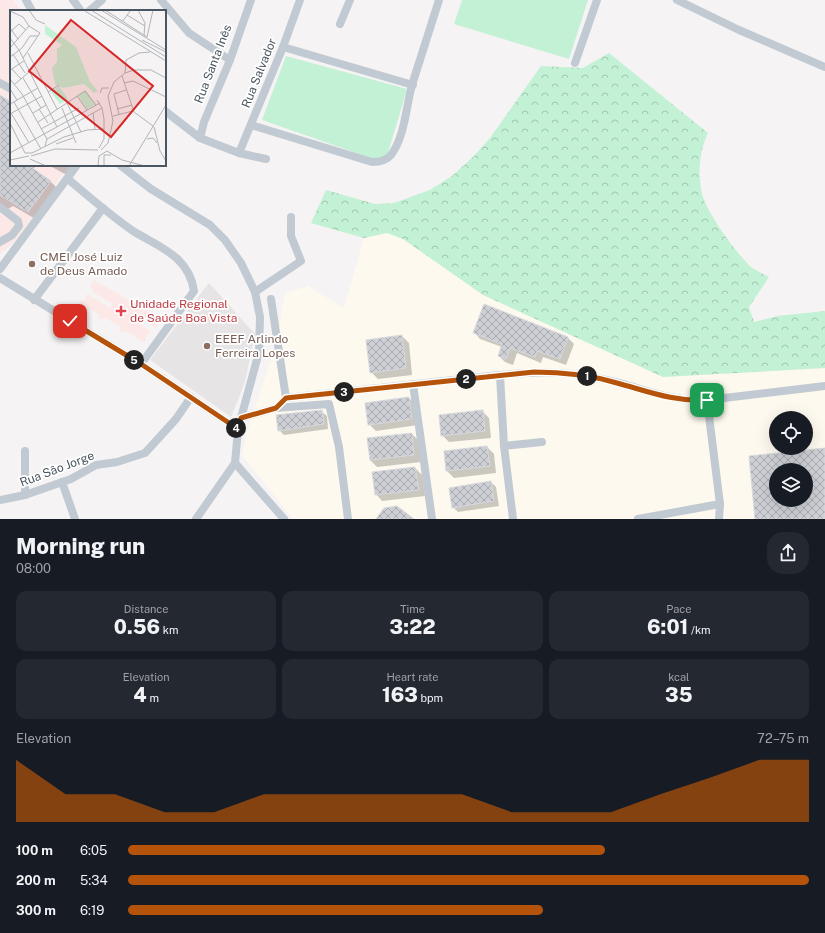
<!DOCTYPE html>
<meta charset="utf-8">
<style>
body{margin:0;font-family:"Public Sans",sans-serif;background:#242831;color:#f1f3f6;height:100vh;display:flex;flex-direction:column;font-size:15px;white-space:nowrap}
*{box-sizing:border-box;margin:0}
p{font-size:13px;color:#9ea1a6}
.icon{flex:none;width:22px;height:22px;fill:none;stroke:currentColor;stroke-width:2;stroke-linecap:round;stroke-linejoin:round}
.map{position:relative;height:519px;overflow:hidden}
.details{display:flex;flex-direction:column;background:#171b24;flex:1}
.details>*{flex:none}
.tools{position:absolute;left:769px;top:411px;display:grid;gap:8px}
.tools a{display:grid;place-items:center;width:44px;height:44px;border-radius:50%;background:#171b24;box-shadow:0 4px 16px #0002;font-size:20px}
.pin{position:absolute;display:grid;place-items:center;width:34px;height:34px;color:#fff;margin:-17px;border-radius:8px;box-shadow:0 2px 6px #0006}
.km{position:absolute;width:20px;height:20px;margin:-10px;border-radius:50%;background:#222;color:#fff;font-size:11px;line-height:20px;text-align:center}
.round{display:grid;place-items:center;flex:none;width:42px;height:42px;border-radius:16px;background:#242831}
.head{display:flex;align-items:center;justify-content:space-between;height:68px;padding:0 16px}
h1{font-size:22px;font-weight:800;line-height:30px}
.stats{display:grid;grid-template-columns:repeat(3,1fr);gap:6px;height:68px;padding:4px 16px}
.stats div{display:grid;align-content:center;border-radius:10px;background:#242831;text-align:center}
.stats b{font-size:20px;font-weight:800}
.stats small{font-size:11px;font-weight:400}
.stats p{font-size:11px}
.chart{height:112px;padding:8px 16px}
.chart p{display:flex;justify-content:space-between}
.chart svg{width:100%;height:72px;margin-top:4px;fill:#b45309;opacity:.7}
ul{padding:0 16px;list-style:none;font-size:13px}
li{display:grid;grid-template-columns:64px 48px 1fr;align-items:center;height:30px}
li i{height:10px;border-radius:5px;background:#b45309}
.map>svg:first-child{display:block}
.commercial{fill:#fdf9ef;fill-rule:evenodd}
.education{fill:#e6e4e5}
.medical{fill:#fce8e6}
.green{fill:#c3f1d5}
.forest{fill:url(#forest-crowns)}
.shadow{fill:#0003}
.building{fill:url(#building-cross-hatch);stroke:#d7d9de;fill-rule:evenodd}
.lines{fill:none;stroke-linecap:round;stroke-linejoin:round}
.minor{stroke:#c1cad2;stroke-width:8}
.route-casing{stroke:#fff;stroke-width:8}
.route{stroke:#b45309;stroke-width:5}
.education-dot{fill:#8d6e63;stroke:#fff;stroke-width:1.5}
.health-dot{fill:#e0444e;stroke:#fff;stroke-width:1.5}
.labels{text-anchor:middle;stroke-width:3.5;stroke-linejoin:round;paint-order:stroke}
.street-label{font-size:12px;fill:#4a5661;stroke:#fff}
.education-label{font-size:12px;fill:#785e54;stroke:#fff;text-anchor:start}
.health-label{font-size:12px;fill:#be3a42;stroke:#fff;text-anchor:start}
.inset-road{fill:none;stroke:#b1b4b9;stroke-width:1}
.view{fill:#d62828;fill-opacity:0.15;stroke:#d62828;stroke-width:2}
.inset-edge{fill:none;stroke:#4a5661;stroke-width:2}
</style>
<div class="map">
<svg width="825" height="519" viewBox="0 0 825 519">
<defs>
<pattern id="forest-crowns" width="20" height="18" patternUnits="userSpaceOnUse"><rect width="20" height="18" fill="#c3f1d5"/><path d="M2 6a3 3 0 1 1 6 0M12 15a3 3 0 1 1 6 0" fill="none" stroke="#a0c6b0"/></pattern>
<pattern id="building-cross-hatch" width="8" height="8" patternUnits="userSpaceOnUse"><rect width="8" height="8" fill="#cdcfd5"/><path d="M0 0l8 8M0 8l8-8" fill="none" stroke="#a8abb0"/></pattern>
</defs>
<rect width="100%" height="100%" fill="#f5f3f3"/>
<path class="commercial" d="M387,233L403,239L663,377L825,368V519H293L242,455L247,432L276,344L285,293L308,286L344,308L364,238ZM776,418H806V448H776ZM776,470H806V500H776Z"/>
<path class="education" d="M209,283L255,334L245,382L231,417L150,360Z"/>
<g class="medical">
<path d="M0,0H13L21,11H11V165H69L18,238L0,254Z"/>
<path d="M94,280L161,319L156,328L137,316L136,318L132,316L131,319L150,331L148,335L147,334L144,342L125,330L123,333L119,330L121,327L104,317L102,320L99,318L100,315L80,303L82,300L85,301L87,294L110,308L113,304L93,292L94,290L90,287Z"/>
</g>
<g class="green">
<path d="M462,0H588L569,59L454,24Z"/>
<path d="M286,56L407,89L385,163L262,120Z"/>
</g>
<path class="forest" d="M609,53L708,133C699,151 697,177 703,197C708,214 735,251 748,264C753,270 762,273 769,277L749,307L754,322L777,316L825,311V368L663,377L483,295L403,239L387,233L364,238L311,223L326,190L375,204L394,203L430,190L452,176L473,157L490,138L541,66L583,68Z"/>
<g class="shadow">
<path d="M0,96L11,103V165H36L33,170L50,181L60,191L39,221L13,206L8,209L0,204Z"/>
<path d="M48,165H73L67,175Z"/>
<path d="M474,332L568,338L574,344L566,365L543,357L541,363L517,353L513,365L505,362L499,356L502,347L480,339Z"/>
<path d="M402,336L409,343L412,375L378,379L371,372Z"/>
<path d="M409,398L416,405L418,425L376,431L369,424Z"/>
<path d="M321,411L327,416L328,429L284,435L279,430Z"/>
<path d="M482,411L489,418L491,438L449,442L442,435Z"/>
<path d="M412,434L419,441L421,462L377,467L370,460Z"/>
<path d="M487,447L494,454L496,473L454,478L447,471Z"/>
<path d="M415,468L422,475L425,496L382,501L376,494Z"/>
<path d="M491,482L496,487L499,506L458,512L453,507Z"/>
</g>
<g class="building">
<path d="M0,95L11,102V165H28L51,181L28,212L0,195Z"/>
<path d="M484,304L568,337L560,359L537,351L535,357L510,348L506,359L498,356L502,344L473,333Z"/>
<path d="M402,335L406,368L370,373L366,340Z"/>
<path d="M409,397L412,419L368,425L365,403Z"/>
<path d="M322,410L324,424L278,431L276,415Z"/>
<path d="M483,410L485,431L441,436L439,415Z"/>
<path d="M412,433L414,455L370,460L367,438Z"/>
<path d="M487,446L490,466L446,471L444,451Z"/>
<path d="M825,448V519H755L749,456ZM776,470H806V500H776Z"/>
<path d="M415,467L419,490L375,495L372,472Z"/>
<path d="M491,481L494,501L452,508L449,488Z"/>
<path d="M397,506L414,519H376L384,508Z"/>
</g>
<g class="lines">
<g class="minor">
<path d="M26,0L32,11"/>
<path d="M73,0L81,11"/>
<path d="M161,0L189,33L230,60"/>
<path d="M677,0L739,30L825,67"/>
<path d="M89,11L102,0"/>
<path d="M340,24L350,0"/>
<path d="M283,47L413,85"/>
<path d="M575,63L597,0"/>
<path d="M0,83L11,89"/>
<path d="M165,111L200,138L239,153L266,159"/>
<path d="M251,125L372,162C379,162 386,161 391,155C405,136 406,107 412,85C421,56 430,28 439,0"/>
<path d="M200,138L204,122L230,60L251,0"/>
<path d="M239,153L283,47L300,0"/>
<path d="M120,165L151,189L210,225L225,240L241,263L255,292L260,317L259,352L238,429L235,463L196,519"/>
<path d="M68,179C89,197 110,215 133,231C159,247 189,256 194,291L141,364"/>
<path d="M0,207L18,221L19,226L12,235L0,242"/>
<path d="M0,269L77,165"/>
<path d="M0,278L141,364L238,429"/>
<path d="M255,292L301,261L291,236V217"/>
<path d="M271,299L286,398L500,375"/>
<path d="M34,300L103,208"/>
<path d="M413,384L432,519"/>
<path d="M707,400L825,386"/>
<path d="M241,418L276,408L329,404L339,447L348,519"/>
<path d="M504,446L542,442"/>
<path d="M25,451V495"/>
<path d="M235,463L284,519"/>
<path d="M62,482L75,519"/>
<path d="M0,500L25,495L71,479L96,465L117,462L145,453L176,419L191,397"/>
<path d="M513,519L504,446L500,375C543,371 572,371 615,382C648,390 672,402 707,400L720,504L719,519"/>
<path d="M638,519L720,504"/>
</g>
</g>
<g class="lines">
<defs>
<path id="route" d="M70,321L141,364L238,429L241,418L276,408L286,398L534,372C562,372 590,375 617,383C647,391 674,402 707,400"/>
</defs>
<use href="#route" class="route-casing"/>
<use href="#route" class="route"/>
</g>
<g class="education-dot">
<circle cx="32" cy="264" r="4"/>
<circle cx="207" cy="346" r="4"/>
</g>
<path class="health-dot" d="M119 305h4v4h4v4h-4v4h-4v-4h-4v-4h4z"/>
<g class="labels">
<g class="street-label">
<text transform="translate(213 64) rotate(-69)" y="4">Rua Santa Inês</text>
<text transform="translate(259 73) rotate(-68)" y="4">Rua Salvador</text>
<text transform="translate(57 469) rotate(-21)" y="4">Rua São Jorge</text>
</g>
<g class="education-label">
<text x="40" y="261">CMEI José Luiz<tspan x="40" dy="14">de Deus Amado</tspan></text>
<text x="215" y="343">EEEF Arlindo<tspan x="215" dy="14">Ferreira Lopes</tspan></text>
</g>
<g class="health-label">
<text x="130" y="308">Unidade Regional<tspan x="130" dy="14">de Saúde Boa Vista</tspan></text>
</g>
</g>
<g transform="translate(10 10)">
<rect width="156" height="156" fill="#f5f3f3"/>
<path d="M49,76L58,89L50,94L41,82ZM76,80L85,95L77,99L68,86Z" fill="#c3f1d5"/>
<path d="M35,15L66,37L80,72L88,81L84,83L74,74L53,78L45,74L42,58L47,52V39L52,35L35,24Z" fill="#c3f1d5"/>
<path class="inset-road" d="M19,0L26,10L35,14M81,0L156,47M91,0L156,40M95,0L137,27L143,0M128,0L135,13L134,25M0,1L13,7L19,16L30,23L13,48M75,1L156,51M117,5L135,16M113,11L120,1M0,18L8,29M0,22L9,14L16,20M0,28L9,40L47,117M132,30L156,42M0,38L19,16M18,43L47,99M3,44L15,63M0,47L12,38L20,26H28M2,59L11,69M0,60L14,51M115,63L116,50L129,43L140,42M112,66L124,102L143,116M13,68L31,98M0,69L12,84L37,129L35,136M114,73L123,71L156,87M5,74L19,62M0,79L7,90M38,82L49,75M90,83L92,78H99M67,86L77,100M87,90L92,98L94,109V129L89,138M4,92L31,139M57,93L71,122M0,94L28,78M52,98L66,133M29,99L38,113M107,99L122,95M1,103L19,133M23,103L36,95M83,103L85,119M0,104L32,86M109,104L104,84L116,80M103,106L123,101M28,112L75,81L86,95M0,113L15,143H22M144,117L150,141L156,151M31,119L69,98M37,129L92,98M137,129L143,128L147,133M46,134L63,128M91,140L98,133L103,111L98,86L104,72L115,63L124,60H141L156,68M0,143L90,93M22,143L54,127L77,120L94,119M21,146L45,139L88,140M20,149L36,156M0,150L19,146M88,156L89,146L97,141L112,150L135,156M94,156V145H101M119,156L156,95"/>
<path class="view" d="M61,10L143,76L101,127L19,61Z"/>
<rect width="156" height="156" class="inset-edge"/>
</g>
</svg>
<div class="tools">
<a><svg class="icon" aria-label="locate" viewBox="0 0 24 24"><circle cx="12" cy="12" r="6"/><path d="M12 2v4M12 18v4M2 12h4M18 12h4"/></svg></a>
<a><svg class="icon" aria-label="layers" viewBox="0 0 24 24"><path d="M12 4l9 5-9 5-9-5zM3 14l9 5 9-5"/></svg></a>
</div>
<div class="pin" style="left:707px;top:400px;background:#1e9e55"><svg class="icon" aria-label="arrive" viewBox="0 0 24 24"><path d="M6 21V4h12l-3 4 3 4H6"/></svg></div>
<div class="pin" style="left:70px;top:321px;background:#d93025"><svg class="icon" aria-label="check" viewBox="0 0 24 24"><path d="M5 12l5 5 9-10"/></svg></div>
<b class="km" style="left:587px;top:376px">1</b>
<b class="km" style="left:466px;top:379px">2</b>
<b class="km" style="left:344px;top:392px">3</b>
<b class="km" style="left:236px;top:428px">4</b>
<b class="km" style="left:134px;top:360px">5</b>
</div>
<section class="details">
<div class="head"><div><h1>Morning run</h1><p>08:00</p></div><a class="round"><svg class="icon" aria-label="share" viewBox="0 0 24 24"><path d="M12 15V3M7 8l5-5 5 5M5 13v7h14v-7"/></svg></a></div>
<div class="stats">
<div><p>Distance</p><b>0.56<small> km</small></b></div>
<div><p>Time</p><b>3:22</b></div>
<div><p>Pace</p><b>6:01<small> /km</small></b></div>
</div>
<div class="stats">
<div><p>Elevation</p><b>4<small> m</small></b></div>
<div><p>Heart rate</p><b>163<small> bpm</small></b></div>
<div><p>kcal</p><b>35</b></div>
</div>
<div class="chart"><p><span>Elevation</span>72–75 m</p>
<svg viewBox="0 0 160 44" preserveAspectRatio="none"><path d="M0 44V6L10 27L20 27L30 38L40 38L50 27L60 27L70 27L80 27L90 27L100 38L110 38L120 38L130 27L140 17L150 6L160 6V44z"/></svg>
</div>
<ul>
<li><b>100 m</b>6:05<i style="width:70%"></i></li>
<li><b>200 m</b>5:34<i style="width:100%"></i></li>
<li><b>300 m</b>6:19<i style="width:61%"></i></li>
</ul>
</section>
